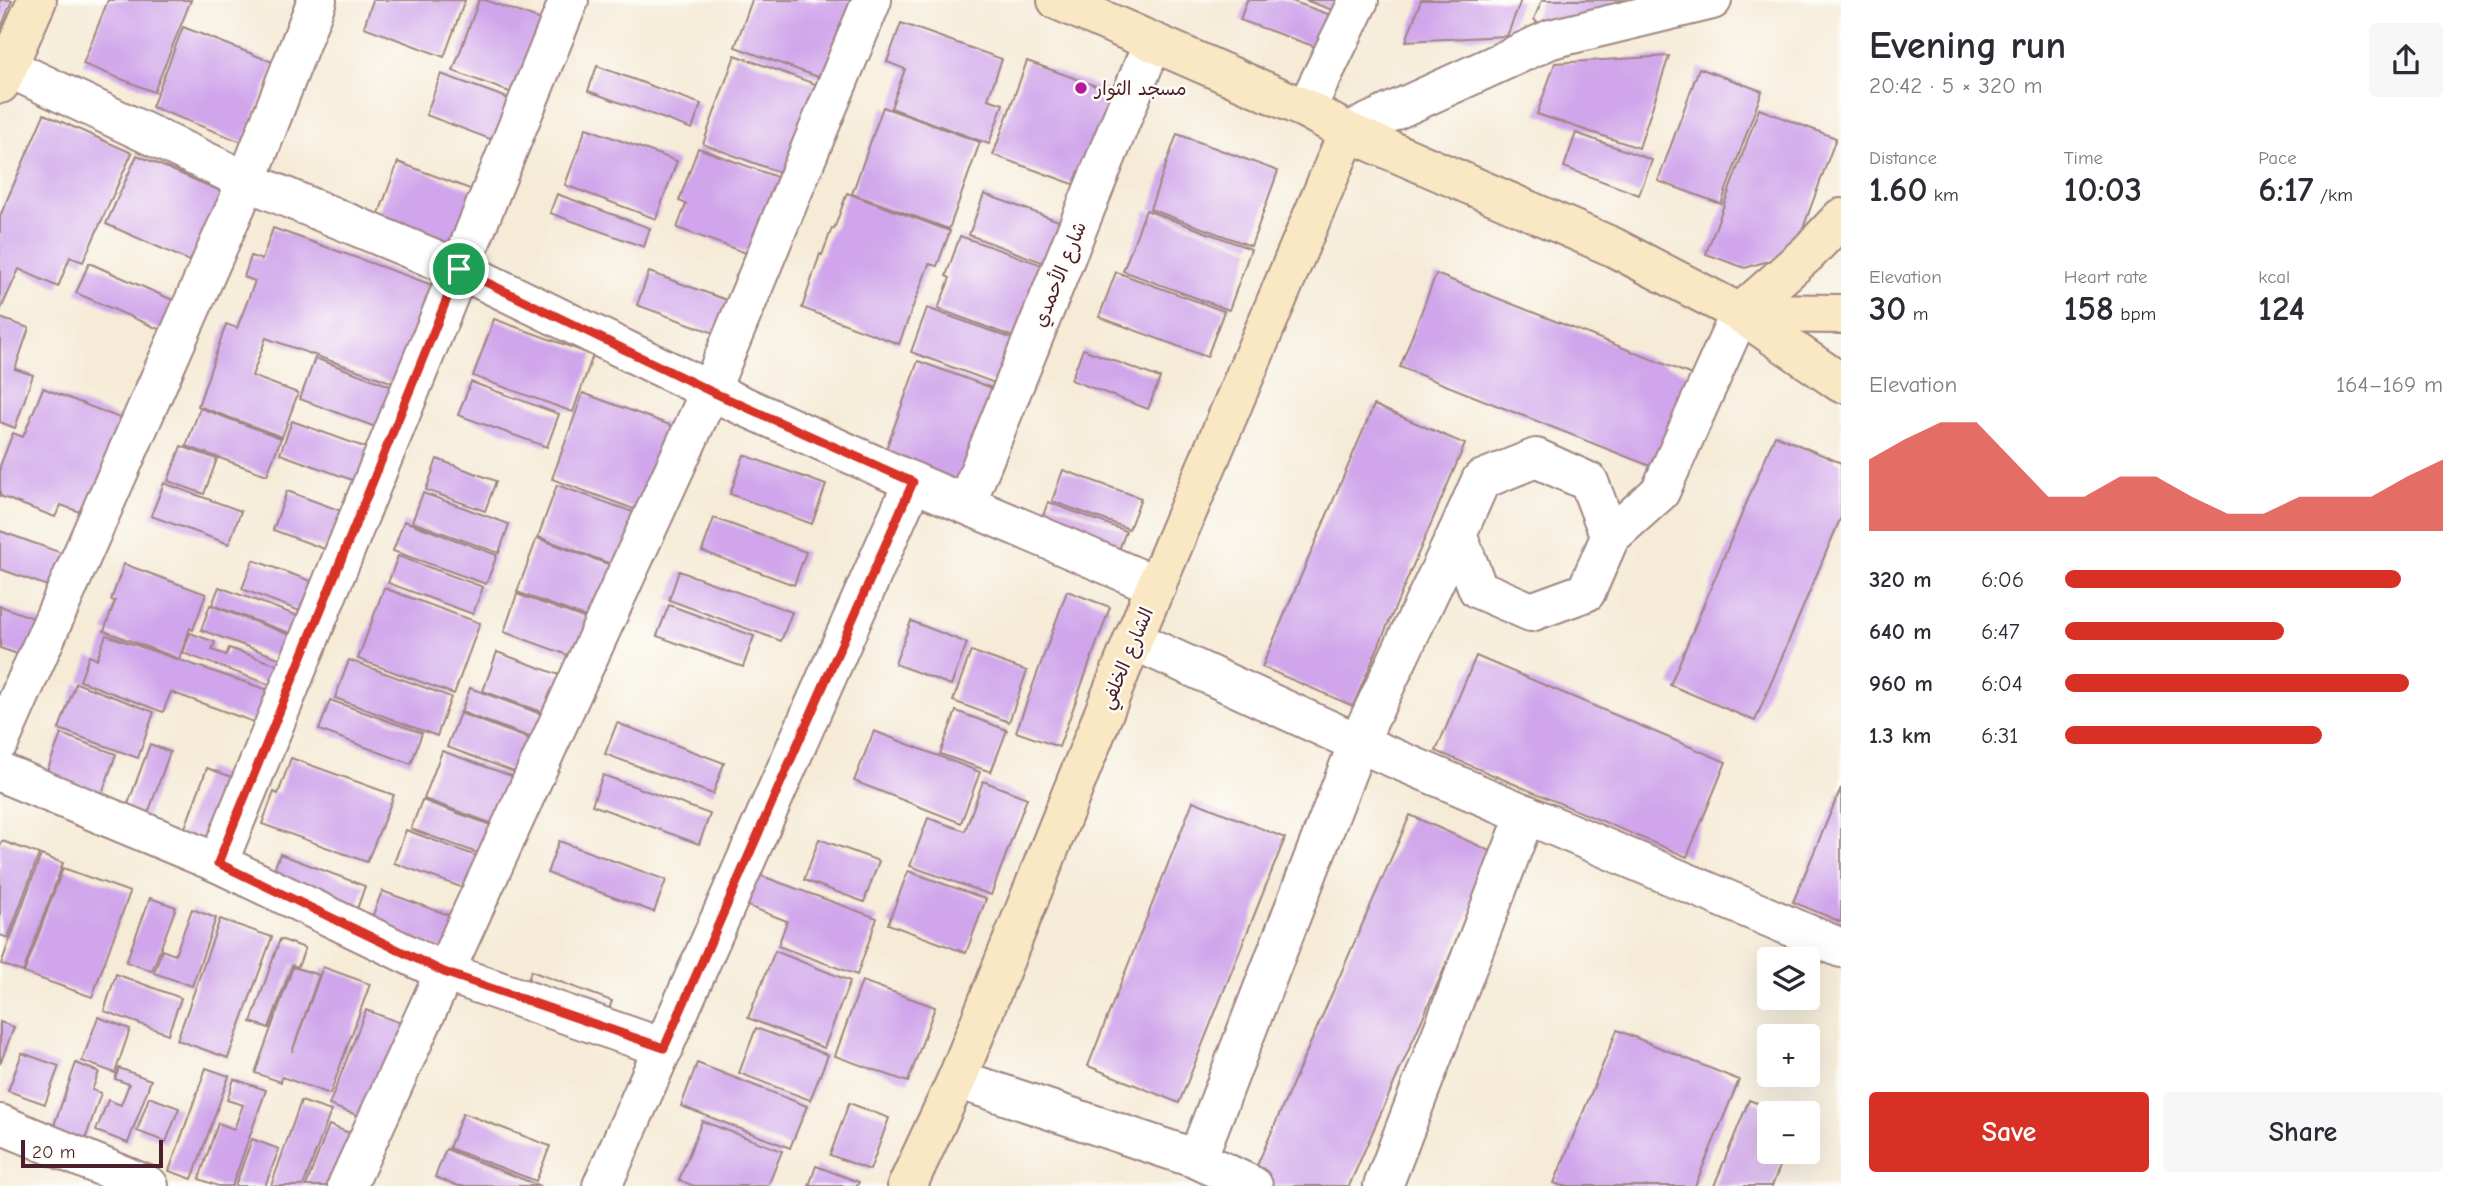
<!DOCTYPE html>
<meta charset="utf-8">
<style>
body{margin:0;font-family:"Comic Neue","Playpen Sans Arabic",sans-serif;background:#f7f7f7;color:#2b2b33;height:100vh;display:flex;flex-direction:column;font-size:26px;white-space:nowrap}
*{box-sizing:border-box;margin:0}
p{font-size:23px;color:#7c7c81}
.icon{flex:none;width:38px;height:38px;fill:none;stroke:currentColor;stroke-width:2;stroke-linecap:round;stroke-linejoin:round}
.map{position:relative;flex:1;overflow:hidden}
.panel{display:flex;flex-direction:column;background:#fff;width:630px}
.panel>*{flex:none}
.controls{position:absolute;left:1757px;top:947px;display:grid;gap:14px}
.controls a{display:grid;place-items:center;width:63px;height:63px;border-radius:7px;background:#fff;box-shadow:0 7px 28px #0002;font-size:35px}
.scale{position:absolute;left:21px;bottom:18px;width:142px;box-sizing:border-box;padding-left:7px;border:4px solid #4a1f2b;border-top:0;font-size:19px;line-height:24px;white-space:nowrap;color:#4a1f2b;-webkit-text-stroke:5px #fdfcf7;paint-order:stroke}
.pin{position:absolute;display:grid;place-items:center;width:60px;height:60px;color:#fff;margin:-30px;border:4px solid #fff;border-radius:50%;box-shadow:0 2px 7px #0007}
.round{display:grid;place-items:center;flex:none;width:74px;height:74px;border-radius:7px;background:#f7f7f7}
.head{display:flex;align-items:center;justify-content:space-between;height:119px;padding:0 28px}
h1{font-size:38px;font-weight:600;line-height:52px}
.stats{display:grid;grid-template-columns:repeat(3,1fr);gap:10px;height:119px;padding:7px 28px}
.stats div{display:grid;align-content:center}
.stats b{font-size:35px;font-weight:600}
.stats small{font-size:19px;font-weight:400}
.stats p{font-size:19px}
.chart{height:196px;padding:14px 28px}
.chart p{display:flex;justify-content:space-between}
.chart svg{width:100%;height:126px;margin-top:7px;fill:#d93025;opacity:.7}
.cta{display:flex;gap:14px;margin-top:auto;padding:14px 28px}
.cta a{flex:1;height:80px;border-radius:7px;background:#d93025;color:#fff;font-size:28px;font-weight:600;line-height:80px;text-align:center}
.cta a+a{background:#f7f7f7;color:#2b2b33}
ul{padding:0 28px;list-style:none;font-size:23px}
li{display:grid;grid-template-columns:112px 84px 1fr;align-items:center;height:52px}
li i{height:18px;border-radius:9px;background:#d93025}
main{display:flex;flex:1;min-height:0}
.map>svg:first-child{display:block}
.building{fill:#d0a5eb}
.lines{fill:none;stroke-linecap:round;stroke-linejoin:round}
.street-casing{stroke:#a08581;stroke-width:42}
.secondary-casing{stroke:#a08581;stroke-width:42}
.street{stroke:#fff;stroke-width:38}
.secondary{stroke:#fae7c3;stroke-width:38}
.route-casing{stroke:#fff;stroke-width:14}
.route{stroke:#d93025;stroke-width:9}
.poi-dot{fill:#b5179e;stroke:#fdfcf7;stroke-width:2.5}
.labels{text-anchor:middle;stroke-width:5;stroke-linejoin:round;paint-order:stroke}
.poi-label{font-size:19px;fill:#4a1f2b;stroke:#fdfcf7;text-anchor:start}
.street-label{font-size:19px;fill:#4a1f2b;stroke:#fdfcf7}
</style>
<main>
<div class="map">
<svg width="1841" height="1186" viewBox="0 0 1841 1186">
<rect width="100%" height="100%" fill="#fdfcf7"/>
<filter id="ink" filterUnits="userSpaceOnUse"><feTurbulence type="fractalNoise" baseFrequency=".0143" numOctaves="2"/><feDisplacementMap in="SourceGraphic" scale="14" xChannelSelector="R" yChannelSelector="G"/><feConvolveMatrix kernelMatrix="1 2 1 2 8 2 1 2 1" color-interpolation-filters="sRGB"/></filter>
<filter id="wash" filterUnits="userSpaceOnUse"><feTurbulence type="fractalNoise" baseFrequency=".00686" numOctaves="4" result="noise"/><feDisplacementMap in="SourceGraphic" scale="28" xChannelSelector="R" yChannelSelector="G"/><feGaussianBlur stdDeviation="1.57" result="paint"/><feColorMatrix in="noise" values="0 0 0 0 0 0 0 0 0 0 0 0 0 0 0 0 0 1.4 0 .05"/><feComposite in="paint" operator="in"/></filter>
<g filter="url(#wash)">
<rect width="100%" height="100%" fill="#f5ebd7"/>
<g id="blocks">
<g class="building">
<path d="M0,0H12L0,30Z"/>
<path d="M108,0H191L154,92L83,64Z"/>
<path d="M373,0H465L444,57L364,27Z"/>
<path d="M479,0H485L566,29L539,103L453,71Z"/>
<path d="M752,0H862L832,82L735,47Z"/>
<path d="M1247,0H1289L1342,19L1330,52L1240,20Z"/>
<path d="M1305,0H1351L1346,15Z"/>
<path d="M1421,0H1521L1507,36L1406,41Z"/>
<path d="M1542,0H1656L1549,37L1534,19Z"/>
<path d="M901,23L1002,59L988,99L1003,104L989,144L891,108L905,69L887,62Z"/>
<path d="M183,27L275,63L244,143L152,107Z"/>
<path d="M735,55L829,89L800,180L703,144Z"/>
<path d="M1669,56L1639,148L1537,114L1555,63Z"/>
<path d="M1027,61L1132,99L1098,193L993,155Z"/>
<path d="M597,66L701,104L692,129L588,91Z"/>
<path d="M1699,68L1762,91L1721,204L1658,181Z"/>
<path d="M441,74L532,107L517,149L426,115Z"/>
<path d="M883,107L980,142L949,229L852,194Z"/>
<path d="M1759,109L1836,138L1794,253L1745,268L1706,254Z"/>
<path d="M44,114L132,153L83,262L70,257L58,287L19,269L0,311V216Z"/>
<path d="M586,128L677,161L656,219L565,185Z"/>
<path d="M1576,133L1652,160L1639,195L1564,167Z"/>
<path d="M1177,134L1278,171L1251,246L1150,209Z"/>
<path d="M698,148L793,183L768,261L677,228L686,204L679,201Z"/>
<path d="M137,155L223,192L192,262L106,224Z"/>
<path d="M398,162L486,195L462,262L373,230Z"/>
<path d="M847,193L950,231L937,266L929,264L899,344L802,308L820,254L822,255L832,228L834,229Z"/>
<path d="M557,194L650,228L644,247L550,213Z"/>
<path d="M984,194L1070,225L1055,267L969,235Z"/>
<path d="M1146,210L1251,249L1229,310L1123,271Z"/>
<path d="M273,228L455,293L419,392L266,338L252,376L298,393L282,437L198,406L226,324L237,328L255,281L244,277L251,256L262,260Z"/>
<path d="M960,236L1045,266L1019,339L938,309L950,278L946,276Z"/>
<path d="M89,263L184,305L170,334L76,293Z"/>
<path d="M649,272L738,304L725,337L637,305Z"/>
<path d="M1116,272L1224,311L1207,357L1099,317Z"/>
<path d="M1436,274L1692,375L1655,468L1400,367Z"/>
<path d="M927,308L1016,340L1000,385L911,352Z"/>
<path d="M0,318L29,328L15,369L33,375L15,428L0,422Z"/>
<path d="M494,319L593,355L573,412L473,376Z"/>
<path d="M1083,349L1160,378L1148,409L1071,380Z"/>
<path d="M315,358L404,391L389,432L300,399Z"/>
<path d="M918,361L995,389L958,491L881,463Z"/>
<path d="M471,382L559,414L547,447L458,415Z"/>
<path d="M43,388L125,420L88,515L61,505L55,517L0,496V466L13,433L23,437Z"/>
<path d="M583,393L692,433L661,519L552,479Z"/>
<path d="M1374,405L1465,444L1353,706L1262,667Z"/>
<path d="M200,408L281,438L267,475L186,446Z"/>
<path d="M292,421L389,456L377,489L280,454Z"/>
<path d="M1775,435L1841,463V517L1755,721L1670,685Z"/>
<path d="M181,446L217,459L204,494L168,481Z"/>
<path d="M744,455L826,485L812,524L730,494Z"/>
<path d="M437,459L496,481L485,511L426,490Z"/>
<path d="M1063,470L1141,498L1129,529L1052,501Z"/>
<path d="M164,483L241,511L229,544L151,516Z"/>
<path d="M557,485L650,518L630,571L538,537Z"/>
<path d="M287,491L344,512L330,551L273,530Z"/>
<path d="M423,493L509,524L499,553L412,522Z"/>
<path d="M1048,502L1126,531L1112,569L1034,541Z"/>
<path d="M714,518L806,552L794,585L702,551Z"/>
<path d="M404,521L497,555L486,584L393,551Z"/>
<path d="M0,531L70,556L59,590L0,569Z"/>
<path d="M537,538L630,572L610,626L517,592Z"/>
<path d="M398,556L483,587L473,614L388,583Z"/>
<path d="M253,560L311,581L300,611L242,589Z"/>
<path d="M124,564L206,594L193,630L190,628L179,659L104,631L115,601L111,600Z"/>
<path d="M679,571L792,612L781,641L669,600Z"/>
<path d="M219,587L301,617L295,635L212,605Z"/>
<path d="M384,588L480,623L454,694L358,659Z"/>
<path d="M1067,591L1110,607L1059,747L1016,732Z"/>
<path d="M517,594L609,627L595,665L504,632Z"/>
<path d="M210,605L301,639L293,663L201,630Z"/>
<path d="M669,605L754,636L743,667L657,636Z"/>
<path d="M0,606L42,621L29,658L0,648Z"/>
<path d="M911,621L967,643L951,685L895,664Z"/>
<path d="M190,633L215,642L212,650L226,655L229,648L289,669L282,689L183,653Z"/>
<path d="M106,635L274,692L262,725L171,692L163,712L80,681L89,656L97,659Z"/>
<path d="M971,651L1027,671L1009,722L953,701Z"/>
<path d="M497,652L584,684L569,722L483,691Z"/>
<path d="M1476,656L1726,762L1687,857L1436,751Z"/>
<path d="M349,660L451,697L437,736L335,698Z"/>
<path d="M76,683L154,712L138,758L59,729Z"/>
<path d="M470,688L569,724L560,748L461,712Z"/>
<path d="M330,700L422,733L411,764L319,730Z"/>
<path d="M956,711L1007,730L991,772L940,754Z"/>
<path d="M460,713L559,750L547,784L447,747Z"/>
<path d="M617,723L724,763L713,794L605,754Z"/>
<path d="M874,731L980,772L961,823L854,781Z"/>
<path d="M61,734L116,754L99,802L43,782Z"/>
<path d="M150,744L170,752L141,833L120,826Z"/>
<path d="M442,751L542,787L524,835L424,799Z"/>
<path d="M291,758L394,795L367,862L262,824L274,792L278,794Z"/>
<path d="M207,768L243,781L215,857L179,844Z"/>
<path d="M603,775L710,814L699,844L592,805Z"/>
<path d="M983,781L1027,798L991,895L910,866L928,818L965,831Z"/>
<path d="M1841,788V922L1793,902Z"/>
<path d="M422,800L524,837L513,866L411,829Z"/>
<path d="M1193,801L1285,838L1179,1103L1088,1066Z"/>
<path d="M1410,815L1495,853L1349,1186H1248Z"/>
<path d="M406,830L506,867L494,899L394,863Z"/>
<path d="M819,839L879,861L864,902L804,880Z"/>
<path d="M2,841L39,854L8,938L0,935V846Z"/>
<path d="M559,841L666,880L654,912L547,873Z"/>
<path d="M280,854L365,886L357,909L271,878Z"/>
<path d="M41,855L63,863L23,972L1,964Z"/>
<path d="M63,868L130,892L92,997L24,973Z"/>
<path d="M908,871L986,899L966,953L888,924Z"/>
<path d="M759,875L877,918L857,975L778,946L787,921L748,906Z"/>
<path d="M382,891L479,926L467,958L370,923Z"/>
<path d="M150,898L176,907L152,971L126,962Z"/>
<path d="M192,909L216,918L192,986L154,973L162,950L175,955Z"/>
<path d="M220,919L272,937L228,1058L177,1040Z"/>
<path d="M280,939L305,948L298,967L292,965L269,1028L251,1022Z"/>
<path d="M775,951L850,981L824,1048L748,1018Z"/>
<path d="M293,967L319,975L292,1052L323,967L370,984L330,1094L282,1077L281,1082L255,1073Z"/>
<path d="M531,971L612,1001L597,1041L517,1012Z"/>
<path d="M116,974L181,998L168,1034L104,1011Z"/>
<path d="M862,981L935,1007L908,1082L835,1056Z"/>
<path d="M366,1010L417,1029L381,1124L329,1105Z"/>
<path d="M98,1017L130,1029L115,1073L82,1061Z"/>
<path d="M0,1022L14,1027L0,1064Z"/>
<path d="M756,1028L828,1055L810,1100L739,1073Z"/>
<path d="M1617,1030L1739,1080L1695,1186H1562L1554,1183Z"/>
<path d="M22,1053L59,1066L45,1104L8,1091Z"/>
<path d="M76,1063L99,1072L92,1090L101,1093L84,1143L52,1131Z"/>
<path d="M697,1063L807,1106L790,1148L681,1106Z"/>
<path d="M119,1068L151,1080L128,1143L96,1131L108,1100L121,1105L129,1084L115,1079Z"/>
<path d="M206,1068L229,1076L192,1179L169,1171Z"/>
<path d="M234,1079L266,1090L232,1186H218L199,1179L218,1123L234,1129L243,1105L227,1100Z"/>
<path d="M149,1097L179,1108L166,1142L137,1131Z"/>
<path d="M1749,1100L1783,1113H1769V1152H1786L1772,1186H1714Z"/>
<path d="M301,1101L331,1111L303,1186H271Z"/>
<path d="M849,1103L889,1118L870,1170L830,1155Z"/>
<path d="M463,1113L550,1146L536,1181L449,1148Z"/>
<path d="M702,1121L782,1151L768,1186H694L679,1180Z"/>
<path d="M329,1125L375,1143L359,1186H306Z"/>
<path d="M252,1139L279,1149L265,1186H235Z"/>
<path d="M446,1149L540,1186H459L435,1177Z"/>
<path d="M816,1166L859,1182L857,1186H809Z"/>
</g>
</g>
</g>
<g filter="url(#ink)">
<use href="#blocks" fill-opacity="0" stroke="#a08581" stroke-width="2"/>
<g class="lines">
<defs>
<g id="street">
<path d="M7,67L247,181L459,269L710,391L913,482L1157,586"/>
<path d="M1306,109L1359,0"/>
<path d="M1348,132L1551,39L1712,0"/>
<path d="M1536,458L1589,482L1610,537L1586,592L1531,612L1478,589L1457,534L1481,480Z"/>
<path d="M966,504L1152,44"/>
<path d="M1610,537L1660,492L1740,313"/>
<path d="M1133,640L1358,743L1841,948"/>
<path d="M0,741L247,181L317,0"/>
<path d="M0,772L218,863L444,972L664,1048"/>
<path d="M218,863L569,0"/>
<path d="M957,1079L1197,1159L1253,1186"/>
<path d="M0,1124L149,1186"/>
<path d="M1197,1159L1358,743L1457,534"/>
<path d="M347,1186L710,391L872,0"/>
<path d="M602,1186L913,482"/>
<path d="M1383,1186L1526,814"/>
</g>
<g id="secondary">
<path d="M1057,0L1306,109L1348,132L1613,247L1740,313L1841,383"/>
<path d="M0,84L37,0"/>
<path d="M1740,313L1808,253L1841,218"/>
<path d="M1740,313L1841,314"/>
<path d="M907,1186L957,1079L1133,640L1348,132"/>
</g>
</defs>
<use href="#street" class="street-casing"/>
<use href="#secondary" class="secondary-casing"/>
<use href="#street" class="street"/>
<use href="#secondary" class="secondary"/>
</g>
</g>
<g class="lines" filter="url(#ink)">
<defs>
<path id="route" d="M459,269L710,391L913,482L664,1048L444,972L218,863Z"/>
</defs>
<use href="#route" class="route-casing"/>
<use href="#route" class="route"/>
</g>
<circle class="poi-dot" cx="1081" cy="88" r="7"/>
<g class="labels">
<g class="poi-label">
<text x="1095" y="95">مسجد الثوار</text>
</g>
<g class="street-label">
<text transform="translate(1059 274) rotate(-68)" y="7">شارع الأحمدي</text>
<text transform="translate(1126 658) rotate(-67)" y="7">الشارع الخلفي</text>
</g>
</g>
</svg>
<div class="controls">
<a><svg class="icon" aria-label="layers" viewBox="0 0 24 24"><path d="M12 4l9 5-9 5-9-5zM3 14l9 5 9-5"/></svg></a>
<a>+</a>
<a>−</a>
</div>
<div class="scale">20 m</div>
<div class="pin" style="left:459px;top:269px;background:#1e9e55"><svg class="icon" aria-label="arrive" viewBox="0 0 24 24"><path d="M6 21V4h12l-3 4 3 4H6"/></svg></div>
</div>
<section class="panel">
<div class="head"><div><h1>Evening run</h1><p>20:42 · 5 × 320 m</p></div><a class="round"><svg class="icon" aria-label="share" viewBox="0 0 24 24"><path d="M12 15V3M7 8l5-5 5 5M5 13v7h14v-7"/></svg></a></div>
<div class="stats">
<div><p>Distance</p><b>1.60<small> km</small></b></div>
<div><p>Time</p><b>10:03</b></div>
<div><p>Pace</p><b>6:17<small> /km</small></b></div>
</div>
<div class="stats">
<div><p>Elevation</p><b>30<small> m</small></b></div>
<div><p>Heart rate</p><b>158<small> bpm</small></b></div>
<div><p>kcal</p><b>124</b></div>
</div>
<div class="chart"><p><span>Elevation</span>164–169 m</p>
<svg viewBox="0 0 160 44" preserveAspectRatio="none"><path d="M0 44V19L10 12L20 6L30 6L40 19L50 32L60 32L70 25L80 25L90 32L100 38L110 38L120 32L130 32L140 32L150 25L160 19V44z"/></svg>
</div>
<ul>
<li><b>320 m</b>6:06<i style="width:89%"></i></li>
<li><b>640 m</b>6:47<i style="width:58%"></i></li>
<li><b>960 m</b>6:04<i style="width:91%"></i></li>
<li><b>1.3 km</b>6:31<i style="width:68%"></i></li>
</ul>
<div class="cta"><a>Save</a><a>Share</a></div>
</section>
</main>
